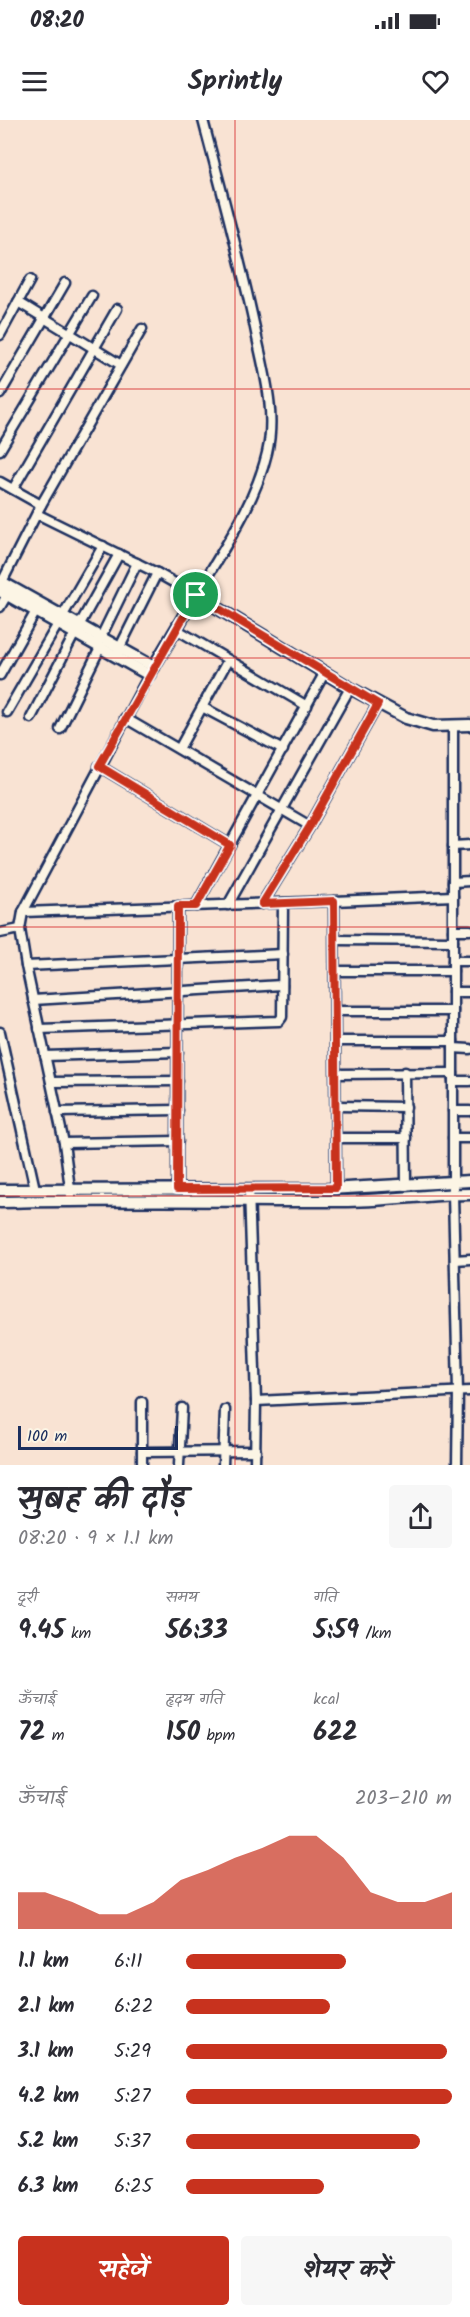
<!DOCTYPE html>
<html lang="hi">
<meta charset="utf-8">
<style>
body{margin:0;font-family:Kalam,"Playpen Sans Deva",sans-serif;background:#f7f7f7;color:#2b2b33;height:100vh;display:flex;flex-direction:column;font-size:22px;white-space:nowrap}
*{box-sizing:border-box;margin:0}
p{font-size:20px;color:#7c7c81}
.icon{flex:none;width:33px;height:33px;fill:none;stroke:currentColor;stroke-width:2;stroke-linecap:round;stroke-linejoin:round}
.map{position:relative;height:1345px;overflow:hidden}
.drawer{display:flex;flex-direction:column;background:#fff;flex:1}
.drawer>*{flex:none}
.scale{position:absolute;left:18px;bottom:15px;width:160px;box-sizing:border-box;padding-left:6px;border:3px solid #1b2f5e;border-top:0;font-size:16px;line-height:21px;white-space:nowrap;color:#1b2f5e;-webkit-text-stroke:4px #fcf5e5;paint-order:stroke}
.pin{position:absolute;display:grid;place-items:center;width:51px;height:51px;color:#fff;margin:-26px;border:3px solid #fff;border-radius:50%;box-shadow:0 2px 6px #0007}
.round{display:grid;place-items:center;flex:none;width:63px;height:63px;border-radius:6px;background:#f7f7f7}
.overview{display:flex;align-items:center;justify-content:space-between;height:102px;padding:0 18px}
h1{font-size:33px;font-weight:600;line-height:45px}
.stats{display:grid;grid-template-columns:repeat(3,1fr);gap:9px;height:102px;padding:6px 18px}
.stats div{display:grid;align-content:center}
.stats b{font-size:26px;font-weight:600}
.stats small{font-size:16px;font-weight:400}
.stats p{font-size:16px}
.chart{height:168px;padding:12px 18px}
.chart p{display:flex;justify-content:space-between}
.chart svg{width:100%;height:108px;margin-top:6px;fill:#c8321e;opacity:.7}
.primary-button{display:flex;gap:12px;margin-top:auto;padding:12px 18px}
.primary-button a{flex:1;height:69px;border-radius:6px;background:#c8321e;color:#fff;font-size:24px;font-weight:600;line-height:69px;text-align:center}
.primary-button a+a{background:#f7f7f7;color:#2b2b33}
ul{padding:0 18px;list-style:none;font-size:20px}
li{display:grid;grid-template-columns:96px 72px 1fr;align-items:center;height:45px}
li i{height:15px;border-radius:8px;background:#c8321e}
.status{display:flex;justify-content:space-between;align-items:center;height:42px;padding:0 30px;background:#fff;direction:ltr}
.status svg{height:16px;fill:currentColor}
header{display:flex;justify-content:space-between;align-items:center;height:78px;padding:0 18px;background:#fff;font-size:27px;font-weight:600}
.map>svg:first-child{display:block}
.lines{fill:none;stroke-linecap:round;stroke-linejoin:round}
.minor-casing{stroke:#1b2f5e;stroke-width:13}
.tertiary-casing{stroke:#1b2f5e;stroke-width:15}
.minor{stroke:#fcf5e5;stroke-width:8}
.tertiary{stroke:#fcf5e5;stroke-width:10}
.route-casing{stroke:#fff;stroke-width:12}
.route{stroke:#c8321e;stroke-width:8}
.grid{fill:none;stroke:#d62828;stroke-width:1.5;stroke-opacity:0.55}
</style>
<div class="status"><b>08:20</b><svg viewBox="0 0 49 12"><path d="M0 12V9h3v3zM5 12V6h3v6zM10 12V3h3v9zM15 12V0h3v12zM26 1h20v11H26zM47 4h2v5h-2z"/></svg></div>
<header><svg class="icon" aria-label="menu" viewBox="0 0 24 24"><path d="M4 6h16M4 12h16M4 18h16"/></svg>Sprintly<svg class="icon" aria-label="heart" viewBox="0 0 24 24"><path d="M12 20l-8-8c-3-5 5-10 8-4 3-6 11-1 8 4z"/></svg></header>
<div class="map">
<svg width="470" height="1345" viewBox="0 0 470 1345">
<rect width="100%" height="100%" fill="#f9e3d3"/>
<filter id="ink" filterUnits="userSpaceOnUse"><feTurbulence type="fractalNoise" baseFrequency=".0167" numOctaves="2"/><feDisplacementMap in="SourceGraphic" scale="12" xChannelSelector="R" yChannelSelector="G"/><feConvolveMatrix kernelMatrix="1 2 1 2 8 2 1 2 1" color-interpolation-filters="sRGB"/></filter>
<g filter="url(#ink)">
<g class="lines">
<defs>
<g id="minor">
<path d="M18,182L121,245"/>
<path d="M0,215L30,160"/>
<path d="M0,274L65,163"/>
<path d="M0,330L92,176"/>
<path d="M0,362L41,385"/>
<path d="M13,369L117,189"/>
<path d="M37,394L157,453L196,475C222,431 255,384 267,333C277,291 263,249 255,208C240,138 221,69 203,0"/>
<path d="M0,466L41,385L142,209"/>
<path d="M0,487L7,475"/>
<path d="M176,509L307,586"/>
<path d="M99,521L137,443"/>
<path d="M117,533L157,453"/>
<path d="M0,555L36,491"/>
<path d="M202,587L283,630"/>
<path d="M7,592L103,426"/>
<path d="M31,598L75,513L119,434"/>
<path d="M125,598L310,706"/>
<path d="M453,606V1074L458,1271L457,1345"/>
<path d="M60,609L100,528"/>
<path d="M179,629L228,540"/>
<path d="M99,646L230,725"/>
<path d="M453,726L470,725"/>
<path d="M453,762L470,761"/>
<path d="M262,784L310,706L378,584"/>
<path d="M228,785L350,568"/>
<path d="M196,786L325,552"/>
<path d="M23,792L334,781"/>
<path d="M453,810H470"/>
<path d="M0,813L20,809"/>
<path d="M335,820L453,821"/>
<path d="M453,841H470"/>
<path d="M26,846L283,834"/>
<path d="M335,851H453"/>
<path d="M453,872H470"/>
<path d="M33,880L282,865"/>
<path d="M336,891H453"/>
<path d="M39,909L279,901L282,897L283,783"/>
<path d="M0,912L35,1069"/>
<path d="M336,921H453"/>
<path d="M453,928L470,929"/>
<path d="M45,936L178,932"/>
<path d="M405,952L406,1066"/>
<path d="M337,954L453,953"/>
<path d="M453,961H470"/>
<path d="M51,962L178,961"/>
<path d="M337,986L406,987"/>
<path d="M453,991H470"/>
<path d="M57,992L178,990"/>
<path d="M338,1018H406"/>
<path d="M453,1018H470"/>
<path d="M64,1023L178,1021"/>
<path d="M336,1068L334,781L453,776"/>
<path d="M177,1069L178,786"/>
<path d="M249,1069L256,1281L255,1345"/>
<path d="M71,1076L64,1023L26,846L20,809L23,792L149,555"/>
<path d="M455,1140L470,1139"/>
<path d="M256,1281L470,1271"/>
<path d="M142,1332L256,1331"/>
<path d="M142,1345V1282"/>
<path d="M179,1345L182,1288"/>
<path d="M223,1345L225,1290"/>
</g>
<g id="tertiary">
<path d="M0,461L154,547"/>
<path d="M0,471L149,555L196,475L350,568L406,598L433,606L470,605"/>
<path d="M0,1070L329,1069L470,1061"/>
<path d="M0,1082C114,1079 228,1081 342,1081C385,1081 427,1074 470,1074"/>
</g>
</defs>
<use href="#minor" class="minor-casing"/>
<use href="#tertiary" class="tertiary-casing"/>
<use href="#minor" class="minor"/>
<use href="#tertiary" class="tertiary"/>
</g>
</g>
<g class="lines" filter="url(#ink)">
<defs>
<path id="route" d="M196,475L378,584L310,706L262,784L334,781L336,1068L177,1069L178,786H196L230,725L99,646Z"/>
</defs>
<use href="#route" class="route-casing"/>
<use href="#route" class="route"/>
</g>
<path class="grid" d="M235,0V1345M0,269H470M0,538H470M0,807H470M0,1076H470"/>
</svg>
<div class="scale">100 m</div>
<div class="pin" style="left:196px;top:475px;background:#1e9e55"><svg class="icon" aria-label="arrive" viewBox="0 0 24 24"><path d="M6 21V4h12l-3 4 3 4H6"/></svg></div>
</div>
<section class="drawer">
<div class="overview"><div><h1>सुबह की दौड़</h1><p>08:20 · 9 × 1.1 km</p></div><a class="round"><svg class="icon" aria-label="share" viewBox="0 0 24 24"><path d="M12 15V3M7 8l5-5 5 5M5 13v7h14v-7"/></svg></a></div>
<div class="stats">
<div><p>दूरी</p><b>9.45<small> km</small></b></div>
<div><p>समय</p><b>56:33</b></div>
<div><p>गति</p><b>5:59<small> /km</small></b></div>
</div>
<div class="stats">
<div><p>ऊँचाई</p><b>72<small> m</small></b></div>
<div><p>हृदय गति</p><b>150<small> bpm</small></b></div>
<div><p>kcal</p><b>622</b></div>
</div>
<div class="chart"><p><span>ऊँचाई</span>203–210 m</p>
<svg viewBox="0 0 160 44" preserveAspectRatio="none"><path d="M0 44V29L10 29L20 33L30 38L40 38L50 33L60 24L70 20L80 15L90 11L100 6L110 6L120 15L130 29L140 33L150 33L160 29V44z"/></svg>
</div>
<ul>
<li><b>1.1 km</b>6:11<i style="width:60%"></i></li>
<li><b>2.1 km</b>6:22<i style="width:54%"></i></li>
<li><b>3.1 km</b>5:29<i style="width:98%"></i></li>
<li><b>4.2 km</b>5:27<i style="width:100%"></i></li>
<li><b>5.2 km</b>5:37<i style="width:88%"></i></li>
<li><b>6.3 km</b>6:25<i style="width:52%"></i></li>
</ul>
<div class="primary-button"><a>सहेजें</a><a>शेयर करें</a></div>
</section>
